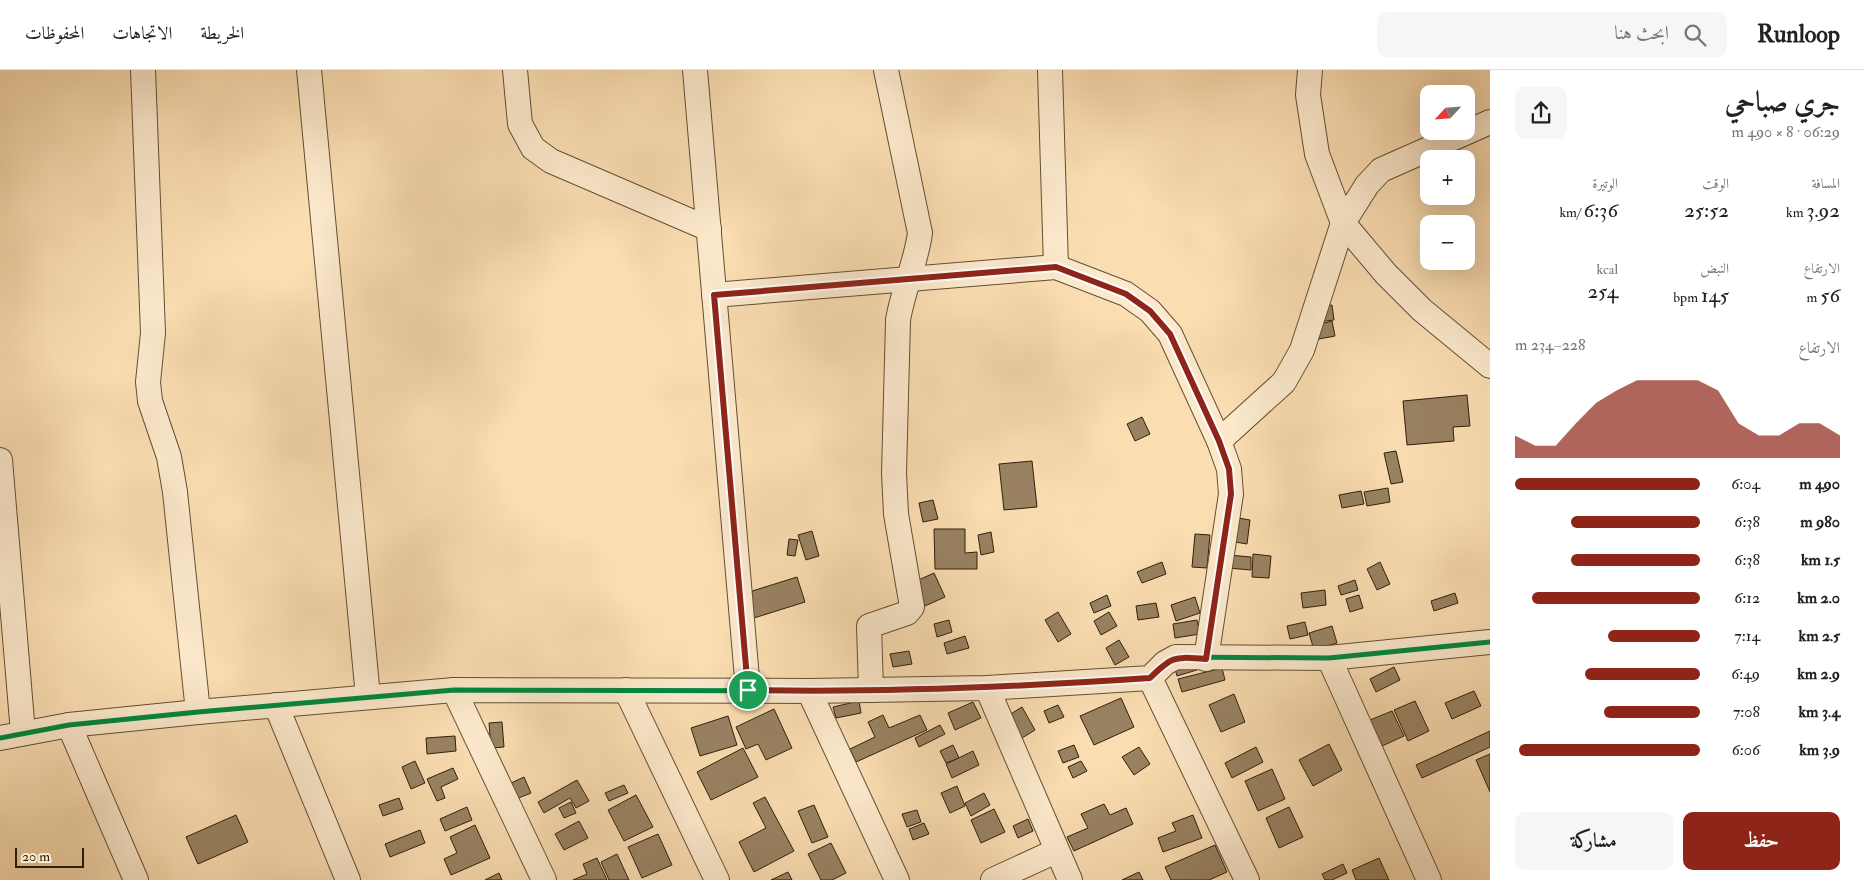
<!DOCTYPE html>
<html lang="ar">
<meta charset="utf-8">
<style>
body{margin:0;font-family:"IM FELL Double Pica",Amiri,serif;background:#f6f6f6;color:#222;direction:rtl;height:100vh;display:flex;flex-direction:column;font-size:19px;white-space:nowrap}
*{box-sizing:border-box;margin:0}
p{font-size:16px;color:#767676}
.icon{flex:none;width:28px;height:28px;fill:none;stroke:currentColor;stroke-width:2;stroke-linecap:round;stroke-linejoin:round}
.map{position:relative;flex:1;overflow:hidden;direction:ltr}
.side{display:flex;flex-direction:column;background:#fff;width:375px}
.side>*{flex:none}
.needle{width:32px;rotate:244deg}
.buttons{position:absolute;left:1420px;top:15px;display:grid;gap:10px}
.buttons a{display:grid;place-items:center;width:55px;height:55px;border-radius:10px;background:#fff;box-shadow:0 5px 20px #0002;font-size:25px}
.scale{position:absolute;left:15px;bottom:12px;width:69px;box-sizing:border-box;padding-left:5px;border:2px solid #2f200c;border-top:0;font-size:14px;line-height:18px;white-space:nowrap;color:#2f200c;-webkit-text-stroke:4px #fce9cc;paint-order:stroke}
.pin{position:absolute;display:grid;place-items:center;width:42px;height:42px;color:#fff;margin:-21px;border:2px solid #fff;border-radius:50%;box-shadow:0 1px 5px #0007}
.round{display:grid;place-items:center;flex:none;width:52px;height:52px;border-radius:10px;background:#f6f6f6}
.headline{display:flex;align-items:center;justify-content:space-between;height:85px;padding:0 25px}
h1{font-size:28px;font-weight:600;line-height:38px}
.stats{display:grid;grid-template-columns:repeat(3,1fr);gap:8px;height:85px;padding:5px 25px}
.stats div{display:grid;align-content:center}
.stats b{font-size:21px;font-weight:600}
.stats small{font-size:14px;font-weight:400}
.stats p{font-size:14px}
.chart{height:140px;padding:10px 25px}
.chart p{display:flex;justify-content:space-between}
.chart svg{width:100%;height:90px;margin-top:5px;fill:#8f2418;opacity:.7}
.button{display:flex;gap:10px;margin-top:auto;padding:10px 25px}
.button a{flex:1;height:58px;border-radius:10px;background:#8f2418;color:#fff;font-size:20px;font-weight:600;line-height:58px;text-align:center}
.button a+a{background:#f6f6f6;color:#222}
ul{padding:0 25px;list-style:none;font-size:16px}
li{display:grid;grid-template-columns:80px 60px 1fr;align-items:center;height:38px}
li i{height:12px;border-radius:6px;background:#8f2418}
header{display:flex;align-items:center;gap:30px;box-sizing:border-box;height:70px;padding:0 25px;background:#fff;border-bottom:1px solid #e0e0e0}
header strong{font-size:24px}
nav{display:flex;gap:28px;margin-inline-start:auto;font-size:18px}
.search{width:350px;height:45px;background:#f6f6f6;display:flex;align-items:center;gap:12px;box-sizing:border-box;padding:0 18px;border-radius:10px;color:#767676;font-size:19px}
main{display:flex;flex:1;min-height:0}
.map>svg:first-child{display:block}
.building{fill:#998262;stroke:#2f200c}
.lines{fill:none;stroke-linecap:round;stroke-linejoin:round}
.minor-casing{stroke:#624f35;stroke-width:26}
.minor{stroke:#fce9cc;stroke-width:24}
.cycleway-casing{stroke:#fce9cc;stroke-width:8}
.cycleway{stroke:#00873e;stroke-width:5}
.route-casing{stroke:#fff;stroke-width:10}
.route{stroke:#8f2418;stroke-width:6}
</style>
<header>
<strong>Runloop</strong>
<div class="search"><svg class="icon" aria-label="search" viewBox="0 0 24 24"><circle cx="10" cy="10" r="6"/><path d="M15 15l6 6"/></svg>ابحث هنا</div>
<nav><a>الخريطة</a><a>الاتجاهات</a><a>المحفوظات</a></nav>
</header>
<main>
<section class="side">
<div class="headline"><div><h1>جري صباحي</h1><p>06:29 · 8 × 490 m</p></div><a class="round"><svg class="icon" aria-label="share" viewBox="0 0 24 24"><path d="M12 15V3M7 8l5-5 5 5M5 13v7h14v-7"/></svg></a></div>
<div class="stats">
<div><p>المسافة</p><b>3.92<small> km</small></b></div>
<div><p>الوقت</p><b>25:52</b></div>
<div><p>الوتيرة</p><b>6:36<small> /km</small></b></div>
</div>
<div class="stats">
<div><p>الارتفاع</p><b>56<small> m</small></b></div>
<div><p>النبض</p><b>145<small> bpm</small></b></div>
<div><p>kcal</p><b>254</b></div>
</div>
<div class="chart"><p><span>الارتفاع</span>228–234 m</p>
<svg viewBox="0 0 160 44" preserveAspectRatio="none"><path d="M0 44V33L10 38L20 38L30 27L40 17L50 11L60 6L70 6L80 6L90 6L100 11L110 27L120 33L130 33L140 27L150 27L160 33V44z"/></svg>
</div>
<ul>
<li><b>490 m</b>6:04<i style="width:100%"></i></li>
<li><b>980 m</b>6:38<i style="width:70%"></i></li>
<li><b>1.5 km</b>6:38<i style="width:70%"></i></li>
<li><b>2.0 km</b>6:12<i style="width:91%"></i></li>
<li><b>2.5 km</b>7:14<i style="width:50%"></i></li>
<li><b>2.9 km</b>6:49<i style="width:62%"></i></li>
<li><b>3.4 km</b>7:08<i style="width:52%"></i></li>
<li><b>3.9 km</b>6:06<i style="width:98%"></i></li>
</ul>
<div class="button"><a>حفظ</a><a>مشاركة</a></div>
</section>
<div class="map">
<svg width="1490" height="810" viewBox="0 0 1490 810">
<rect width="100%" height="100%" fill="#faddb1"/>
<filter id="stains"><feTurbulence type="fractalNoise" baseFrequency=".004" numOctaves="4"/><feColorMatrix values="0 0 0 0 .2 0 0 0 0 .09 0 0 0 0 .02 0 0 0 .5 -.17"/></filter>
<radialGradient id="worn" r=".72"><stop offset=".6" stop-color="#630" stop-opacity="0"/><stop offset="1" stop-color="#630" stop-opacity=".3"/></radialGradient>
<g class="building">
<path d="M1332,235L1334,250L1318,252L1315,238Z"/>
<path d="M1332,251L1335,266L1319,269L1316,255Z"/>
<path d="M1467,325L1470,356L1453,357L1454,371L1407,375L1403,331Z"/>
<path d="M1142,347L1150,364L1135,371L1127,354Z"/>
<path d="M1396,381L1403,412L1391,414L1384,383Z"/>
<path d="M1032,391L1037,437L1004,440L999,394Z"/>
<path d="M1388,418L1390,432L1367,436L1364,422Z"/>
<path d="M1361,421L1364,434L1342,438L1339,425Z"/>
<path d="M933,430L938,449L923,452L919,433Z"/>
<path d="M1233,447L1250,450L1247,474L1229,471Z"/>
<path d="M934,459H965V483L977,482V499H935Z"/>
<path d="M812,461L819,486L806,490L798,465Z"/>
<path d="M991,462L994,482L981,485L978,465Z"/>
<path d="M1195,464L1210,465L1207,498L1192,497Z"/>
<path d="M789,469L798,470L795,486L787,485Z"/>
<path d="M1253,484L1271,486L1269,508L1252,507Z"/>
<path d="M1229,485L1251,487V500L1228,498Z"/>
<path d="M1162,492L1166,504L1142,513L1137,502Z"/>
<path d="M1380,492L1390,514L1377,520L1367,499Z"/>
<path d="M934,503L945,527L925,536L914,512Z"/>
<path d="M797,507L805,532L754,548L746,523Z"/>
<path d="M1355,510L1358,520L1341,525L1338,516Z"/>
<path d="M1325,520L1326,535L1303,538L1301,523Z"/>
<path d="M1455,523L1458,533L1434,541L1431,531Z"/>
<path d="M1107,525L1111,536L1094,543L1090,533Z"/>
<path d="M1359,525L1363,538L1350,542L1346,529Z"/>
<path d="M1195,527L1200,543L1176,551L1171,535Z"/>
<path d="M1156,533L1159,547L1138,550L1136,536Z"/>
<path d="M1058,542L1071,564L1058,572L1045,550Z"/>
<path d="M1109,542L1117,556L1101,565L1094,551Z"/>
<path d="M949,550L952,562L937,567L934,554Z"/>
<path d="M1197,550L1200,564L1175,568L1173,554Z"/>
<path d="M1305,552L1308,565L1290,569L1287,556Z"/>
<path d="M1332,556L1337,573L1314,580L1309,563Z"/>
<path d="M965,566L969,578L947,584L944,573Z"/>
<path d="M1119,570L1129,587L1115,595L1106,578Z"/>
<path d="M909,581L912,594L893,597L890,584Z"/>
<path d="M1193,588L1197,600L1177,606L1174,595Z"/>
<path d="M1394,597L1400,610L1376,622L1370,609Z"/>
<path d="M1222,598L1225,610L1182,622L1178,609Z"/>
<path d="M1474,621L1481,636L1452,649L1445,633Z"/>
<path d="M1234,624L1245,652L1221,662L1209,635Z"/>
<path d="M1121,628L1134,657L1094,675L1080,646Z"/>
<path d="M859,631L861,643L836,648L833,637Z"/>
<path d="M1415,631L1429,661L1408,671L1394,640Z"/>
<path d="M973,632L981,648L955,660L948,643Z"/>
<path d="M1058,635L1064,647L1049,653L1044,641Z"/>
<path d="M1022,637L1035,660L1022,668L1009,645Z"/>
<path d="M774,639L792,678L766,690L758,674L746,679L736,657Z"/>
<path d="M1392,641L1404,666L1382,676L1370,650Z"/>
<path d="M883,645L889,658L920,645L927,660L856,692L850,679L875,667L868,652Z"/>
<path d="M728,646L737,675L700,686L691,658Z"/>
<path d="M502,652L504,677L491,678L489,653Z"/>
<path d="M940,655L945,664L919,677L915,668Z"/>
<path d="M1490,661V677L1422,708L1416,695Z"/>
<path d="M455,666L456,681L427,684L426,668Z"/>
<path d="M1329,674L1342,700L1313,716L1299,690Z"/>
<path d="M953,675L959,688L946,693L940,681Z"/>
<path d="M1074,675L1079,687L1063,693L1058,681Z"/>
<path d="M1139,677L1150,694L1134,705L1122,687Z"/>
<path d="M1256,677L1263,692L1232,708L1225,693Z"/>
<path d="M743,678L758,707L711,730L697,702Z"/>
<path d="M973,681L979,695L952,708L946,694Z"/>
<path d="M1490,684V722L1476,690Z"/>
<path d="M415,691L425,713L411,719L402,697Z"/>
<path d="M1081,691L1087,701L1073,708L1068,697Z"/>
<path d="M453,698L458,709L441,717L445,728L437,731L427,709Z"/>
<path d="M1272,699L1285,729L1258,741L1245,711Z"/>
<path d="M524,707L531,723L516,729L509,714Z"/>
<path d="M577,710L589,731L576,738L570,728L544,743L538,732Z"/>
<path d="M624,715L628,723L609,731L605,723Z"/>
<path d="M957,716L965,736L950,743L941,723Z"/>
<path d="M984,723L990,735L971,746L965,733Z"/>
<path d="M636,725L653,757L624,771L608,740Z"/>
<path d="M765,727L794,781L754,802L739,772L766,758L753,733Z"/>
<path d="M399,728L403,739L383,746L379,735Z"/>
<path d="M571,732L576,743L564,748L559,738Z"/>
<path d="M1104,734L1110,745L1126,738L1133,754L1074,781L1067,767L1088,758L1081,744Z"/>
<path d="M814,735L828,767L812,773L798,741Z"/>
<path d="M467,737L472,750L445,761L440,749Z"/>
<path d="M1289,737L1303,767L1279,778L1266,748Z"/>
<path d="M994,739L1005,762L981,773L971,750Z"/>
<path d="M917,740L921,752L907,757L902,744Z"/>
<path d="M236,745L248,772L198,794L186,767Z"/>
<path d="M1193,745L1202,768L1163,782L1158,768L1176,761L1172,753Z"/>
<path d="M1028,749L1033,761L1018,768L1013,756Z"/>
<path d="M579,751L588,768L564,780L555,764Z"/>
<path d="M924,753L929,764L913,770L909,759Z"/>
<path d="M475,755L490,788L451,805L444,789L457,783L450,767Z"/>
<path d="M420,760L425,773L390,787L385,774Z"/>
<path d="M658,764L672,795L642,808L628,777Z"/>
<path d="M831,773L846,803L832,810H821L808,784Z"/>
<path d="M1215,775L1227,802L1209,810H1171L1165,797Z"/>
<path d="M617,784L629,810H609L601,792Z"/>
<path d="M597,788L607,810H573L587,804L583,794Z"/>
<path d="M1379,788L1389,810H1356L1352,800Z"/>
<path d="M1343,794L1347,803L1332,810H1325L1322,804Z"/>
<path d="M788,802L792,810H771Z"/>
<path d="M1139,802L1143,810H1122Z"/>
<path d="M499,803L502,810H485Z"/>
</g>
<g class="lines">
<defs>
<g id="minor">
<path d="M143,0L153,263L148,312L150,331L169,387L175,422L198,642"/>
<path d="M309,0L368,627"/>
<path d="M515,0L520,54L533,78L551,91L709,159"/>
<path d="M695,0L748,620"/>
<path d="M1050,0L1056,197"/>
<path d="M1310,0L1308,25L1317,84L1343,153L1386,204L1422,240L1490,296"/>
<path d="M714,225L1056,197L1126,224L1150,241L1170,264L1219,371L1229,399L1231,424L1206,589"/>
<path d="M1219,371L1284,312L1302,280L1343,153L1367,115L1381,100L1490,52"/>
<path d="M0,390L23,663"/>
<path d="M1329,588L1429,810"/>
<path d="M1150,608L1247,810"/>
<path d="M987,618L1070,810"/>
<path d="M454,620L544,810"/>
<path d="M626,620L717,810"/>
<path d="M871,620L869,556L907,543L912,537L896,444L894,403L898,250C903,220 916,193 920,163L886,0"/>
<path d="M809,621L897,810"/>
<path d="M276,635L348,810"/>
<path d="M69,655L136,810"/>
<path d="M0,668L69,655L198,642L454,620L809,621L987,618L1150,608L1165,593L1176,587L1329,588L1490,572"/>
<path d="M993,810L1056,781"/>
</g>
</defs>
<use href="#minor" class="minor-casing"/>
<use href="#minor" class="minor"/>
<defs>
<g id="cycleway">
<path d="M714,225L1056,197L1126,224L1150,241L1170,264L1219,371L1229,399L1231,424L1206,589"/>
<path d="M0,668L69,655L198,642L454,620L809,621L987,618L1150,608L1165,593L1176,587L1329,588L1490,572"/>
</g>
</defs>
<use href="#cycleway" class="cycleway-casing"/>
<use href="#cycleway" class="cycleway"/>
</g>
<g class="lines">
<defs>
<path id="route" d="M1056,197L1126,224L1150,241L1170,264L1219,371L1229,399L1231,424L1206,589C1175,587 1173,585 1150,608C1016,617 882,623 748,620L714,225Z"/>
</defs>
<use href="#route" class="route-casing"/>
<use href="#route" class="route"/>
</g>
<rect width="100%" height="100%" filter="url(#stains)"/>
<rect width="100%" height="100%" fill="url(#worn)"/>
</svg>
<div class="buttons">
<a><svg class="needle" viewBox="-14 -14 28 28"><path d="M0-13l5 13h-10z" fill="#e53935"/><path d="M0 13l5-13h-10z" fill="#767676"/></svg></a>
<a>+</a>
<a>−</a>
</div>
<div class="scale">20 m</div>
<div class="pin" style="left:748px;top:620px;background:#1e9e55"><svg class="icon" aria-label="arrive" viewBox="0 0 24 24"><path d="M6 21V4h12l-3 4 3 4H6"/></svg></div>
</div>
</main>
